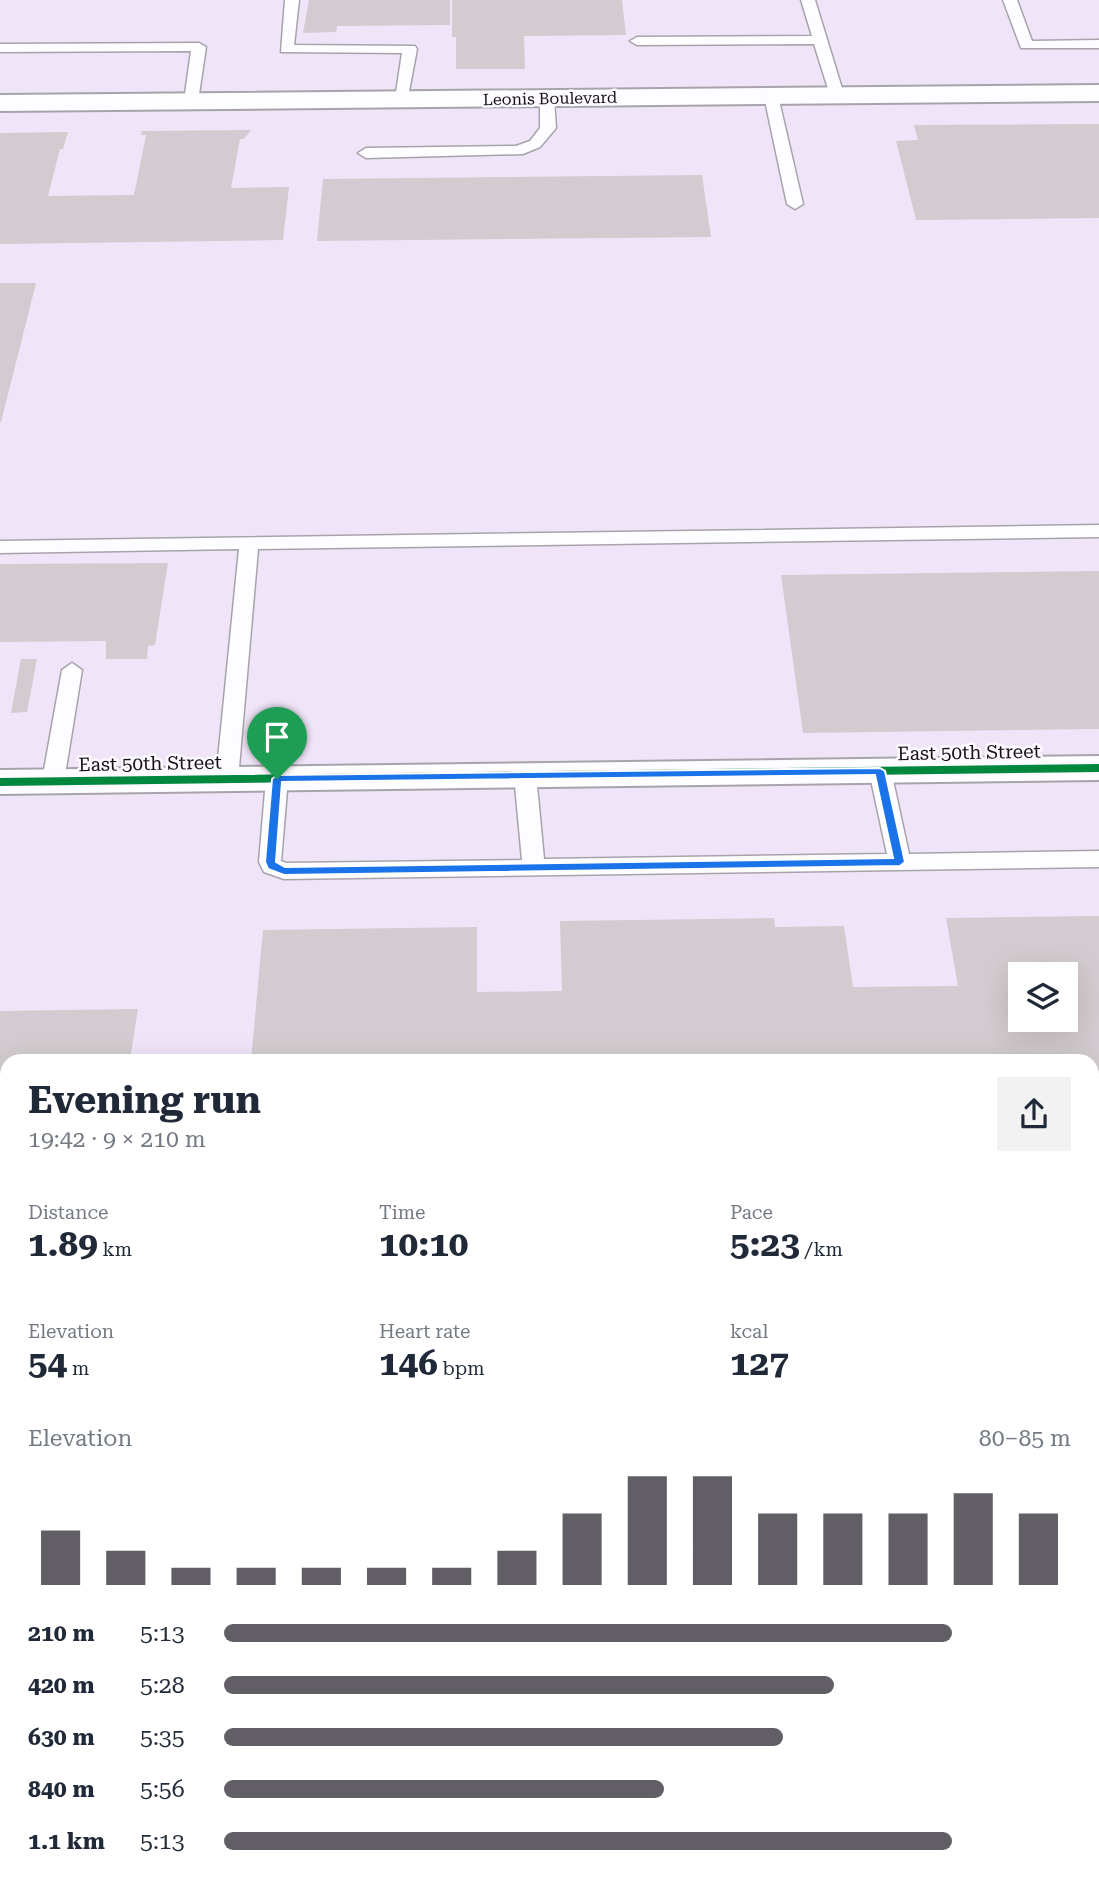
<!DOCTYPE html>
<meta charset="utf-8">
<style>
body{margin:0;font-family:"Roboto Serif",serif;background:#f2f2f3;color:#1f2937;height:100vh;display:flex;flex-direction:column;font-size:26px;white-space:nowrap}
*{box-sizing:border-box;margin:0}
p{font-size:23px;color:#747a83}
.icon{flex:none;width:38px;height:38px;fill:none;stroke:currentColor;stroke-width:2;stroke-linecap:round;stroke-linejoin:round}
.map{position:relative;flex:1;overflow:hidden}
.sheet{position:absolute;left:0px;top:1054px;width:1099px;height:830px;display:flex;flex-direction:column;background:#fff;border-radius:21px 21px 0 0;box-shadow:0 7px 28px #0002}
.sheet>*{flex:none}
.fabs{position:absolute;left:1008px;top:962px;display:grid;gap:14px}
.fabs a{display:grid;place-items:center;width:70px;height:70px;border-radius:0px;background:#fff;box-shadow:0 7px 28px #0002;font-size:35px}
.pin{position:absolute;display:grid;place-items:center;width:60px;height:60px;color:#fff;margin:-72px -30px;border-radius:50% 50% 50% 0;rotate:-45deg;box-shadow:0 0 7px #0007}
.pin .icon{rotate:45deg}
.round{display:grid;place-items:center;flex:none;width:74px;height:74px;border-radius:0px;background:#f2f2f3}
.headline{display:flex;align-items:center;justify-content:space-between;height:119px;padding:0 28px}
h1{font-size:38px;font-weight:700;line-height:52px}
.stats{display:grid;grid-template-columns:repeat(3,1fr);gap:10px;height:119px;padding:7px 28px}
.stats div{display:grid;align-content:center}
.stats b{font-size:35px;font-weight:700}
.stats small{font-size:19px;font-weight:400}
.stats p{font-size:19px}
.chart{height:196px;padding:14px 28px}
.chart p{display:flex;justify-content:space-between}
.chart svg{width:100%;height:126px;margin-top:7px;stroke:#625e66;stroke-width:6}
ul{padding:0 28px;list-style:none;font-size:23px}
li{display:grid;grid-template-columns:112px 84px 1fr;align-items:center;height:52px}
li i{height:18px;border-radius:9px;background:#625e66}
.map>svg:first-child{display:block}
.built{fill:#f0e5f8;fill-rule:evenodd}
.building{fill:#d2cbcf;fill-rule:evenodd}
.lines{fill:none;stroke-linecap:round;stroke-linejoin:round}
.service-casing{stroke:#a7a3ab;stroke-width:3}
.minor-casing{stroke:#a7a3ab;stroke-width:4}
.secondary-casing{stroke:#a7a3ab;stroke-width:4}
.service{fill:#fdfcfe;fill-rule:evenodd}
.minor{fill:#fdfcfe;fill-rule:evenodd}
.secondary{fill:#fdfcfe;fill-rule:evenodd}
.cycleway-casing{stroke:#fdfaff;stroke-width:12}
.cycleway{stroke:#00873e;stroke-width:8}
.route{fill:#1a73e8;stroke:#fff;stroke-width:2;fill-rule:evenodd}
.labels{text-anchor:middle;stroke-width:5;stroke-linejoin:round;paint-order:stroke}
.far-street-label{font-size:16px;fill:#141017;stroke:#fdfaff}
.street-label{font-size:19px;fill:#141017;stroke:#fdfaff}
</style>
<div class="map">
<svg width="1099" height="1883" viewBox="0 0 1099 1883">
<rect width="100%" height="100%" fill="#f4eef9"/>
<path class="built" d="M0,0H1099V1883H0ZM1020,975H1066V1020H1020ZM7,1060H1092V1876H7Z"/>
<g class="building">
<path d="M309,0H450V25L337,26L336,32L303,33Z"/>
<path d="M452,0H622L626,35L524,36L525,69H456V37H452Z"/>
<path d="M1099,124V218L916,220L896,141L918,140L914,125Z"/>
<path d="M251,130L244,139H240L231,188L289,187L283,240L0,244V133L68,132L63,149H60L48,196L134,195L146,135H141L142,131Z"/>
<path d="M702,175L711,237L317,241L323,179Z"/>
<path d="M0,283H36L1,422H0Z"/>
<path d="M168,563L155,645L148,646L147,659H106V641L0,642V564Z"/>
<path d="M1099,571V729L803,733L781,575Z"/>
<path d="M21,659H37L27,712L11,713Z"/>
<path d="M1099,916V1282H1092V1060H251L263,930L477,927V992L562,991L560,921L774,918L775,927L844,926L853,987L958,986L946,918ZM1020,975H1066V1020H1020Z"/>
<path d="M138,1009L130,1060H7V1359H0V1011Z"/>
<path d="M111,1876H441V1883H110Z"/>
<path d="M675,1876H854L855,1883H675Z"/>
</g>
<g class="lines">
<defs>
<g id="service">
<path d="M285,0H299L294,45L415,46L417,49L407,102H397L395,99L402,53L281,52Z"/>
<path d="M801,0H815L844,95L842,98H832L830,95L814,44L637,45L630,41L637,37L812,36Z"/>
<path d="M1003,0H1017L1032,41L1099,40V48H1021Z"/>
<path d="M199,43L206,47L198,101L191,105L184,101L191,51L0,52V44Z"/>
<path d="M771,92L778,96L803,204L795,209L787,204L764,96Z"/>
<path d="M547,94L554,98L556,128L540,147L523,154L366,158L358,153L366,148L516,146L530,141L540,128V98Z"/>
<path d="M1099,525V537L258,549L238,779L235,784H219L216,779L239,549L0,553V541Z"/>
<path d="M72,663L82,670L64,781L61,786H45L42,781L62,670Z"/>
<path d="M880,764L887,766L891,771L909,854L1099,851V867L284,879L264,872L259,862L266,779L269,774H285L288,779L281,861L286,863L522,860L514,775L518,770H532L536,775L544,859L887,854L869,771L873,766Z"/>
<rect x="1092" y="1320" width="7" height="22"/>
<path d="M551,1876H583L584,1883H552Z"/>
</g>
<path id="minor" d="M1099,756V780L0,794V770Z"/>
<path id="secondary" d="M1099,85V101L0,111V95Z"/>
</defs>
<use href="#service" class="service-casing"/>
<use href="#minor" class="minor-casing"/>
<use href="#secondary" class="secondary-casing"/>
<use href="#service" class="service"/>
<use href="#minor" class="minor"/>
<use href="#secondary" class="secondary"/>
<defs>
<path id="cycleway" d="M0,782L1099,768"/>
</defs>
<use href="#cycleway" class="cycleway-casing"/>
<use href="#cycleway" class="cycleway"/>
</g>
<path class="route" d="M880,768L885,771L905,862L900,866L284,875L268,869L265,862L272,779L277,775ZM875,775L893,858L285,867L276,862L282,782Z"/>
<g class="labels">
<g class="far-street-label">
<text transform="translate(550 98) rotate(-1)" y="6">Leonis Boulevard</text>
</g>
<g class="street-label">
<text transform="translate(969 752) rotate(-1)" y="7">East 50th Street</text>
<text transform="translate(150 763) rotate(-1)" y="7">East 50th Street</text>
</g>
</g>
</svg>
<div class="fabs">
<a><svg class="icon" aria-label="layers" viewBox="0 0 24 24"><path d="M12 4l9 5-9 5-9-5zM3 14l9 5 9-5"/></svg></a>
</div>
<div class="pin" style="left:277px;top:779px;background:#1e9e55"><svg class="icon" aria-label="arrive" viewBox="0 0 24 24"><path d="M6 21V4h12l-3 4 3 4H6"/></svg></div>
<section class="sheet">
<div class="headline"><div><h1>Evening run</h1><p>19:42 · 9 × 210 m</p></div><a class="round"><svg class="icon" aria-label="share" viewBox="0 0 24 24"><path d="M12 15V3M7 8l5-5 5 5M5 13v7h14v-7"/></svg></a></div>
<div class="stats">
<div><p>Distance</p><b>1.89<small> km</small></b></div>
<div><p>Time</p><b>10:10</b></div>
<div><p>Pace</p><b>5:23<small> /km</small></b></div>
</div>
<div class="stats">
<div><p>Elevation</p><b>54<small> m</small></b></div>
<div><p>Heart rate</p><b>146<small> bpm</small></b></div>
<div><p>kcal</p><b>127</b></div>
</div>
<div class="chart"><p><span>Elevation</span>80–85 m</p>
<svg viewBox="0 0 160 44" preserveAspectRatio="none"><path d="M5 44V25M15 44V32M25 44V38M35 44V38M45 44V38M55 44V38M65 44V38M75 44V32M85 44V19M95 44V6M105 44V6M115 44V19M125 44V19M135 44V19M145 44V12M155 44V19"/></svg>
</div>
<ul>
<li><b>210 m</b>5:13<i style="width:86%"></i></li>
<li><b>420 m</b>5:28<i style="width:72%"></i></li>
<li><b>630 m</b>5:35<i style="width:66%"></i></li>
<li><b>840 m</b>5:56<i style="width:52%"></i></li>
<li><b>1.1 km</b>5:13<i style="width:86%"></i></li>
</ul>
</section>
</div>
